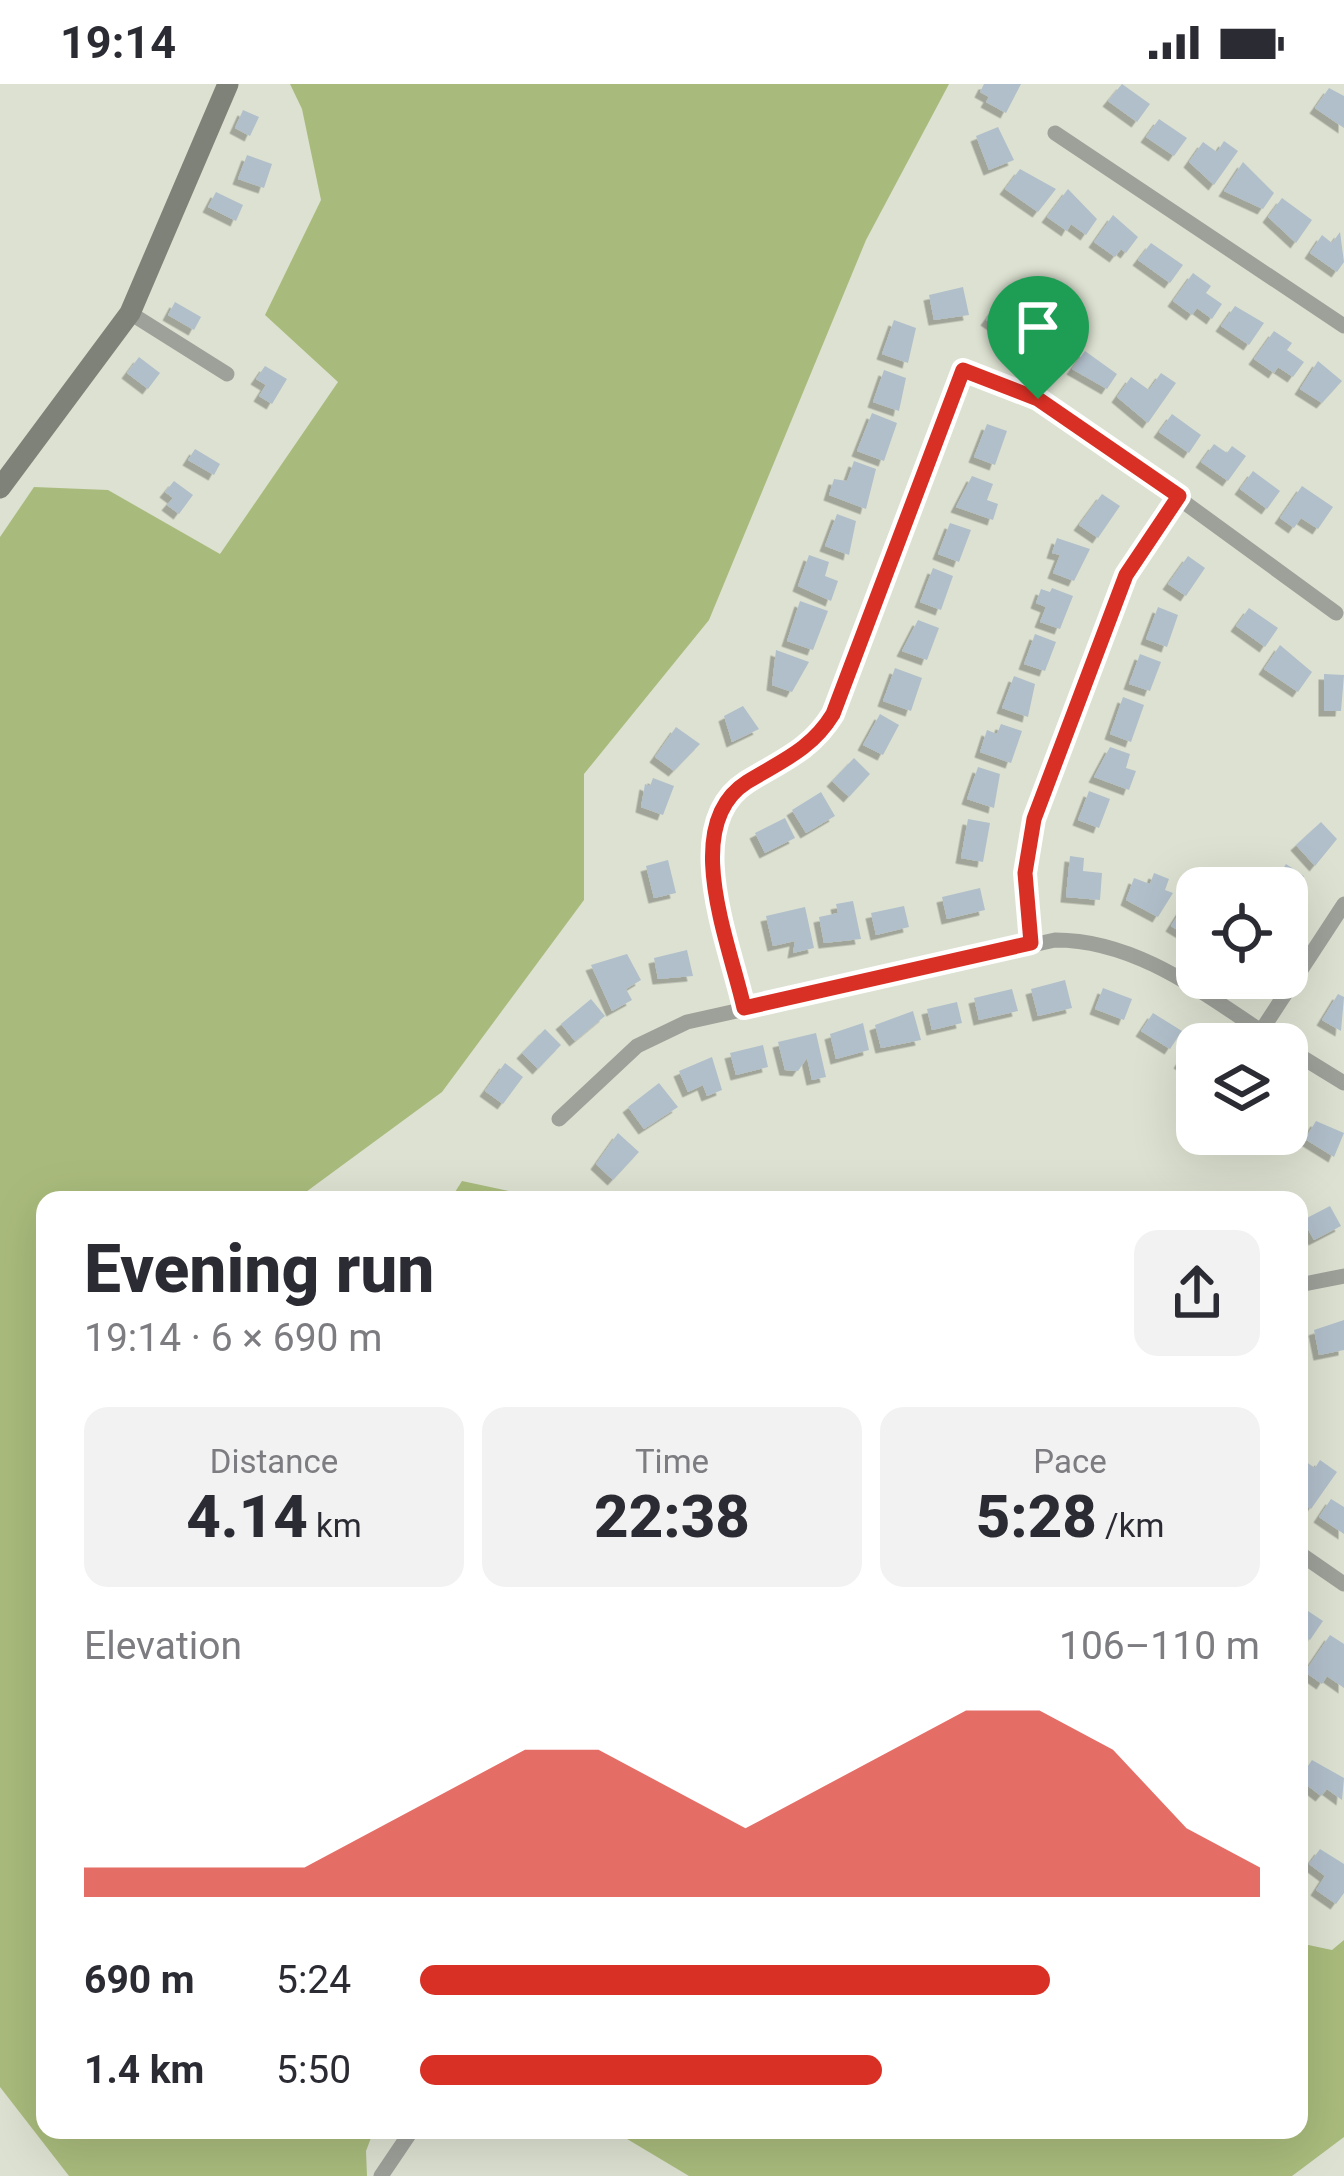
<!DOCTYPE html>
<meta charset="utf-8">
<style>
body{margin:0;font-family:Roboto,sans-serif;background:#f2f2f3;color:#2b2b33;height:100vh;display:flex;flex-direction:column;font-size:45px;white-space:nowrap}
*{box-sizing:border-box;margin:0}
p{font-size:39px;color:#7c7c81}
.icon{flex:none;width:66px;height:66px;fill:none;stroke:currentColor;stroke-width:2;stroke-linecap:round;stroke-linejoin:round}
.map{position:relative;flex:1;overflow:hidden}
.sheet{position:absolute;left:36px;top:1107px;width:1272px;height:948px;display:flex;flex-direction:column;background:#fff;border-radius:24px;box-shadow:0 12px 48px #0002}
.sheet>*{flex:none}
.buttons{position:absolute;left:1176px;top:783px;display:grid;gap:24px}
.buttons a{display:grid;place-items:center;width:132px;height:132px;border-radius:24px;background:#fff;box-shadow:0 12px 48px #0002;font-size:60px}
.pin{position:absolute;display:grid;place-items:center;width:102px;height:102px;color:#fff;margin:-123px -51px;border-radius:50% 50% 50% 0;rotate:-45deg;box-shadow:0 0 12px #0007}
.pin .icon{rotate:45deg}
.round{display:grid;place-items:center;flex:none;width:126px;height:126px;border-radius:24px;background:#f2f2f3}
.headline{display:flex;align-items:center;justify-content:space-between;height:204px;padding:0 48px}
h1{font-size:66px;font-weight:800;line-height:90px}
.figures{display:grid;grid-template-columns:repeat(3,1fr);gap:18px;height:204px;padding:12px 48px}
.figures div{display:grid;align-content:center;border-radius:24px;background:#f2f2f3;text-align:center}
.figures b{font-size:60px;font-weight:800}
.figures small{font-size:33px;font-weight:400}
.figures p{font-size:33px}
.chart{height:336px;padding:24px 48px}
.chart p{display:flex;justify-content:space-between}
.chart svg{width:100%;height:216px;margin-top:12px;fill:#d93025;opacity:.7}
ul{padding:0 48px;list-style:none;font-size:39px}
li{display:grid;grid-template-columns:192px 144px 1fr;align-items:center;height:90px}
li i{height:30px;border-radius:15px;background:#d93025}
.status{display:flex;justify-content:space-between;align-items:center;height:84px;padding:0 60px;background:#fff;direction:ltr}
.status svg{height:33px;fill:currentColor}
.map>svg:first-child{display:block}
.green{fill:#a9bb7c}
.building{fill:#b1bfcb;filter:url(#shadow)}
.lines{fill:none;stroke-linecap:round;stroke-linejoin:round}
.street{stroke:#9ea09a;stroke-width:15}
.secondary{stroke:#7f8278;stroke-width:21}
.route-casing{stroke:#fff;stroke-width:24}
.route{stroke:#d93025;stroke-width:15}
</style>
<div class="status"><b>19:14</b><svg viewBox="0 0 49 12"><path d="M0 12V9h3v3zM5 12V6h3v6zM10 12V3h3v9zM15 12V0h3v12zM26 1h20v11H26zM47 4h2v5h-2z"/></svg></div>
<div class="map">
<svg width="1344" height="2092" viewBox="0 0 1344 2092">
<defs>
<filter id="shadow"><feDropShadow dx="-5.5" dy="5.5" stdDeviation="0" flood-color="#0004"/></filter>
</defs>
<rect width="100%" height="100%" fill="#dce1d1"/>
<g class="green">
<path d="M290,0H949L866,156L709,536L584,690V816L442,1008L295,1116H45V2046H374L366,2067L367,2092H69L0,2003V453L34,403L108,406L220,470L338,298L265,231L321,116L302,25Z"/>
<path d="M462,1097L552,1116H450Z"/>
<path d="M1344,1856V2053L1292,2092H689L612,2046H1299V1859L1332,1866Z"/>
</g>
<g class="building">
<path d="M984,0H1021L1006,29L986,18L989,13L980,8Z"/>
<path d="M1122,0L1150,20L1137,38L1108,17Z"/>
<path d="M1329,4L1344,12V44L1315,24Z"/>
<path d="M243,26L259,33L250,52L235,44Z"/>
<path d="M1159,35L1187,54L1174,72L1146,53Z"/>
<path d="M998,43L1014,76L989,86L976,52Z"/>
<path d="M1224,57L1238,67L1214,101L1189,78L1203,58L1217,68Z"/>
<path d="M247,71L272,80L264,104L238,95Z"/>
<path d="M1243,78L1274,109L1263,125L1224,107Z"/>
<path d="M1020,85L1056,105L1038,128L1005,105Z"/>
<path d="M1068,105L1097,135L1086,151L1071,140L1067,147L1047,133Z"/>
<path d="M216,108L243,121L236,137L208,123Z"/>
<path d="M1282,114L1312,136L1296,159L1268,133Z"/>
<path d="M1113,131L1138,153L1126,169L1121,165L1115,173L1094,158Z"/>
<path d="M1340,148L1344,178L1337,188L1310,169L1322,151L1332,159Z"/>
<path d="M1151,159L1183,181L1170,199L1138,176Z"/>
<path d="M1193,189L1211,202L1206,209L1222,220L1212,235L1197,224L1192,231L1173,217Z"/>
<path d="M963,203L969,231L934,236L929,211Z"/>
<path d="M175,218L201,233L194,246L168,231Z"/>
<path d="M999,218L1016,231L1023,222L1034,230L1015,256L986,236Z"/>
<path d="M1235,222L1264,239L1249,261L1221,242Z"/>
<path d="M894,236L916,244L908,279L882,270Z"/>
<path d="M1044,240L1062,253L1067,246L1080,256L1063,281L1031,259Z"/>
<path d="M1274,247L1292,259L1287,266L1304,278L1293,293L1278,283L1274,289L1254,275Z"/>
<path d="M1085,267L1117,290L1107,305L1072,285Z"/>
<path d="M139,273L160,289L148,305L127,289Z"/>
<path d="M1318,277L1342,297L1322,319L1300,305Z"/>
<path d="M265,282L287,295L272,320L259,312L266,301L256,295Z"/>
<path d="M884,286L906,294L899,327L873,318Z"/>
<path d="M1161,289L1176,299L1148,339L1117,313L1131,293L1149,306Z"/>
<path d="M872,329L897,339L884,377L857,367Z"/>
<path d="M1172,330L1201,351L1189,369L1159,348Z"/>
<path d="M987,340L1007,347L995,381L974,373Z"/>
<path d="M1214,360L1227,369L1232,362L1246,372L1228,397L1201,378Z"/>
<path d="M195,365L220,380L214,391L188,376Z"/>
<path d="M854,377L876,385L866,425L829,411L834,395L847,397Z"/>
<path d="M1253,387L1280,407L1267,425L1240,405Z"/>
<path d="M972,392L993,400L987,416L998,420L993,436L956,423Z"/>
<path d="M174,397L193,411L179,430L167,421L173,414L165,408Z"/>
<path d="M1302,402L1333,423L1318,445L1301,434L1294,444L1280,434Z"/>
<path d="M1102,410L1120,422L1098,454L1079,441Z"/>
<path d="M837,430L856,437L849,471L825,462Z"/>
<path d="M950,439L971,446L959,478L938,470Z"/>
<path d="M1057,454L1090,465L1074,497L1053,489L1060,471L1052,469Z"/>
<path d="M809,471L829,478L825,492L838,497L831,517L798,502Z"/>
<path d="M1188,472L1205,484L1186,512L1168,500Z"/>
<path d="M933,484L953,492L941,526L920,518Z"/>
<path d="M1052,504L1073,512L1060,545L1040,538L1046,523L1036,519L1041,505L1050,508Z"/>
<path d="M800,517L828,527L813,566L787,557Z"/>
<path d="M1158,523L1178,531L1167,563L1146,555Z"/>
<path d="M1249,524L1278,544L1265,563L1236,542Z"/>
<path d="M918,536L939,544L927,576L902,567Z"/>
<path d="M1035,550L1056,558L1045,587L1024,580Z"/>
<path d="M1280,561L1312,588L1298,608L1264,585Z"/>
<path d="M776,566L809,578L792,608L772,601Z"/>
<path d="M1140,570L1161,578L1150,607L1129,600Z"/>
<path d="M895,584L922,594L911,627L883,617Z"/>
<path d="M1324,590L1344,591L1341,627H1324Z"/>
<path d="M1014,592L1035,600L1028,633L1002,624Z"/>
<path d="M1123,613L1144,621L1131,658L1110,650Z"/>
<path d="M743,622L759,645L732,658L724,632Z"/>
<path d="M880,630L899,641L883,671L863,661Z"/>
<path d="M1001,640L1022,647L1011,679L980,668L987,646L997,650Z"/>
<path d="M676,643L700,660L674,687L655,673Z"/>
<path d="M1110,663L1130,670L1126,684L1136,687L1129,706L1094,693Z"/>
<path d="M854,674L870,690L849,713L832,697Z"/>
<path d="M978,683L1000,690L994,724L967,715Z"/>
<path d="M653,694L674,702L663,731L641,723L645,700L650,702Z"/>
<path d="M1089,707L1110,715L1099,744L1078,736Z"/>
<path d="M821,708L835,732L806,749L792,726Z"/>
<path d="M785,734L795,754L765,769L755,749Z"/>
<path d="M968,735L990,739L983,778L961,774Z"/>
<path d="M1321,738L1337,755L1315,782L1296,761Z"/>
<path d="M1070,772L1084,774L1083,787L1102,789L1100,816L1066,813Z"/>
<path d="M668,776L676,809L654,814L646,782Z"/>
<path d="M1286,780L1304,792L1287,820V804H1271Z"/>
<path d="M1154,789L1169,795L1165,806L1173,809L1158,833L1126,816L1134,794L1150,800Z"/>
<path d="M980,804L985,826L947,835L942,813Z"/>
<path d="M853,817L861,855L824,859L819,833L838,829L836,820Z"/>
<path d="M904,822L909,843L876,851L871,829Z"/>
<path d="M805,823L814,864L793,869L795,857L773,862L766,832Z"/>
<path d="M1183,823L1197,832V858L1171,842Z"/>
<path d="M687,866L693,892L658,895L654,874Z"/>
<path d="M627,870L641,896L626,905L632,916L612,927L591,881Z"/>
<path d="M1065,896L1072,924L1038,932L1031,905Z"/>
<path d="M1103,904L1132,915L1124,936L1095,925Z"/>
<path d="M1012,905L1018,927L979,936L974,914Z"/>
<path d="M1338,910L1344,913L1341,947L1322,936Z"/>
<path d="M591,915L605,932L575,957L561,940Z"/>
<path d="M957,918L962,939L932,946L927,925Z"/>
<path d="M913,927L921,956L881,964L875,941Z"/>
<path d="M1153,929L1182,947L1170,965L1141,947Z"/>
<path d="M863,939L869,966L836,975L830,950Z"/>
<path d="M545,945L561,961L538,985L522,969Z"/>
<path d="M816,949L826,993L812,996L807,974L798,987L785,986L778,958Z"/>
<path d="M1194,955L1197,957V990L1179,979Z"/>
<path d="M763,961L768,983L736,991L730,969Z"/>
<path d="M712,973L722,1006L707,1012L703,1001L688,1008L679,987Z"/>
<path d="M505,979L523,993L503,1020L485,1007Z"/>
<path d="M659,999L678,1023L644,1045L628,1023Z"/>
<path d="M1287,1015L1307,1031L1297,1048L1287,1041Z"/>
<path d="M1316,1037L1344,1049L1334,1073L1305,1055Z"/>
<path d="M618,1049L639,1068L613,1096L596,1080Z"/>
<path d="M1330,1122L1341,1142L1314,1156L1303,1136Z"/>
<path d="M1344,1236V1266L1319,1271L1314,1246Z"/>
<path d="M1299,1373L1315,1384L1320,1376L1337,1388L1311,1425L1299,1417Z"/>
<path d="M1331,1415L1344,1423V1450L1319,1433Z"/>
<path d="M1299,1521L1323,1537L1310,1556L1299,1548Z"/>
<path d="M1330,1551L1344,1560V1604L1327,1592L1322,1600L1305,1588Z"/>
<path d="M1312,1676L1344,1694L1342,1716L1327,1705L1321,1712L1299,1695Z"/>
<path d="M1320,1765L1344,1780V1809L1336,1820L1316,1806L1325,1792L1309,1780Z"/>
</g>
<g class="lines">
<g class="street">
<path d="M1055,49L1344,242"/>
<path d="M130,229L227,290"/>
<path d="M1032,859L1025,789L1035,735L1126,491L1179,412"/>
<path d="M744,924L710,773L713,741L741,702L791,676L833,630L963,286L1059,327L1336,529"/>
<path d="M1261,947L1344,820"/>
<path d="M1287,964L1344,999"/>
<path d="M559,1035L637,962L687,938L1055,856C1142,856 1211,916 1281,960"/>
<path d="M1299,1201L1344,1192"/>
<path d="M1299,1469L1344,1500"/>
<path d="M381,2092L412,2046"/>
</g>
<path class="secondary" d="M0,404L130,229L228,0"/>
</g>
<g class="lines">
<defs>
<path id="route" d="M963,286L1038,315L1179,412L1126,491L1034,735L1025,789L1031,859L744,924C730,860 679,741 747,698C781,677 811,666 833,630Z"/>
</defs>
<use href="#route" class="route-casing"/>
<use href="#route" class="route"/>
</g>
</svg>
<div class="buttons">
<a><svg class="icon" aria-label="locate" viewBox="0 0 24 24"><circle cx="12" cy="12" r="6"/><path d="M12 2v4M12 18v4M2 12h4M18 12h4"/></svg></a>
<a><svg class="icon" aria-label="layers" viewBox="0 0 24 24"><path d="M12 4l9 5-9 5-9-5zM3 14l9 5 9-5"/></svg></a>
</div>
<div class="pin" style="left:1038px;top:315px;background:#1e9e55"><svg class="icon" aria-label="arrive" viewBox="0 0 24 24"><path d="M6 21V4h12l-3 4 3 4H6"/></svg></div>
<section class="sheet">
<div class="headline"><div><h1>Evening run</h1><p>19:14 · 6 × 690 m</p></div><a class="round"><svg class="icon" aria-label="share" viewBox="0 0 24 24"><path d="M12 15V3M7 8l5-5 5 5M5 13v7h14v-7"/></svg></a></div>
<div class="figures">
<div><p>Distance</p><b>4.14<small> km</small></b></div>
<div><p>Time</p><b>22:38</b></div>
<div><p>Pace</p><b>5:28<small> /km</small></b></div>
</div>
<div class="chart"><p><span>Elevation</span>106–110 m</p>
<svg viewBox="0 0 160 44" preserveAspectRatio="none"><path d="M0 44V38L10 38L20 38L30 38L40 30L50 22L60 14L70 14L80 22L90 30L100 22L110 14L120 6L130 6L140 14L150 30L160 38V44z"/></svg>
</div>
<ul>
<li><b>690 m</b>5:24<i style="width:75%"></i></li>
<li><b>1.4 km</b>5:50<i style="width:55%"></i></li>
</ul>
</section>
</div>
